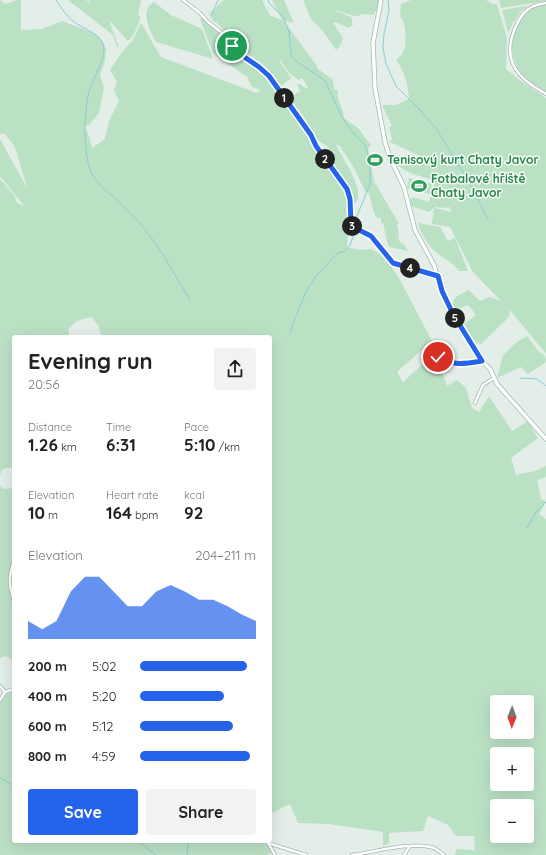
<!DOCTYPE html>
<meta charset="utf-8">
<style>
body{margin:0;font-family:Quicksand,sans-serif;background:#f2f2f2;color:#222;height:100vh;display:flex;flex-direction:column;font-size:15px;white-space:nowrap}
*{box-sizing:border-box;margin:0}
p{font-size:13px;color:#767676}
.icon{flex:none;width:22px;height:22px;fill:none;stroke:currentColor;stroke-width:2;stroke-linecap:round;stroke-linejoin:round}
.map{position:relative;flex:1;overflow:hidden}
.sheet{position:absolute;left:12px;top:335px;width:260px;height:508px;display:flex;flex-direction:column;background:#fff;border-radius:4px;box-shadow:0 4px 16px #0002}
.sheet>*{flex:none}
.needle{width:26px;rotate:181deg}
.tools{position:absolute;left:490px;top:695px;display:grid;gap:8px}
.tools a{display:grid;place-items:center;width:44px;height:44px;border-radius:4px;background:#fff;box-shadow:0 4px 16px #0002;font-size:20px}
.pin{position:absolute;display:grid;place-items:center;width:34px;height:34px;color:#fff;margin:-17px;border:2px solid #fff;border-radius:50%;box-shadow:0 1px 4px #0007}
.km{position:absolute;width:20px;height:20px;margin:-10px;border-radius:50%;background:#222;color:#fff;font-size:11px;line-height:20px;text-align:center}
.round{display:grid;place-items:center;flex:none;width:42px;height:42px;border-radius:4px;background:#f2f2f2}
.overview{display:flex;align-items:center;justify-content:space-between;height:68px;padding:0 16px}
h1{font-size:22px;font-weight:700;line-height:30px}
.metrics{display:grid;grid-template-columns:repeat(3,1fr);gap:6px;height:68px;padding:4px 16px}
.metrics div{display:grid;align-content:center}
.metrics b{font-size:17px;font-weight:700}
.metrics small{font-size:11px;font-weight:400}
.metrics p{font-size:11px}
.chart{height:112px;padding:8px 16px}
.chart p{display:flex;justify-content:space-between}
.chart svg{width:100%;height:72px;margin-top:4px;fill:#2563eb;opacity:.7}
.action{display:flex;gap:8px;margin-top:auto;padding:8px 16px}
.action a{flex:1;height:46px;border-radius:4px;background:#2563eb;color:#fff;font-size:16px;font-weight:700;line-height:46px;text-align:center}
.action a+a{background:#f2f2f2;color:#222}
ul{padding:0 16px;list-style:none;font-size:13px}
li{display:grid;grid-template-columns:64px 48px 1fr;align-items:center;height:30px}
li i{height:10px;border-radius:5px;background:#2563eb}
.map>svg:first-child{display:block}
.green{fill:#bbe1c5;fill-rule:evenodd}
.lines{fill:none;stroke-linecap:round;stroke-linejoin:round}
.stream{stroke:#88ccd7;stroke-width:1}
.street-casing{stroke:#a5b7b0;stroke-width:4}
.secondary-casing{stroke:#a1bbb1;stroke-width:5}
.street{stroke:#fff;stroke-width:2.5}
.secondary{stroke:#fff;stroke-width:3.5}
.route-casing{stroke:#fff;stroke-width:8}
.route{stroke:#2563eb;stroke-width:5}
.labels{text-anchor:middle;stroke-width:3;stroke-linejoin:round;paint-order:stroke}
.leisure-label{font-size:12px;font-weight:bold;fill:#27864d;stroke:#f5faf7;text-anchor:start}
</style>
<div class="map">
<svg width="546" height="855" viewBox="0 0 546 855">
<rect width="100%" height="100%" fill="#e3eee9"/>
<g class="green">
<path d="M0,0L5,4L17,0H21V30L42,29L62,21L96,34L102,40L106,49L105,61L100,75L104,88L99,113L90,124L84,127L88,133L92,148L105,139L109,121L119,101L114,90L117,82L110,70L122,52L133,40L141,23L161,57L257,93L261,90L252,87L247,77L213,53L200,19L203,18L219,30L230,45L259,69L268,79L350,199L347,247L359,250L371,249L384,256L399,278L432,341L397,372L403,382L436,352L447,386L457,380L466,388L472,408L479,412L489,396L512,431L528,421L538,438L511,458L516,475L535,471L546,466V477L537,480L541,499L546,502L539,514L546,519V855H455L456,849L473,850L475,852L474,836H456L448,825L428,816L423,831L389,833V843L383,846V832L329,824L298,823L290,804L270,814V623L272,621L270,618V337H101L99,326L91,317L77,321L69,328V337H14V467L6,468L2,470L0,476V179L14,195L17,203L24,206L0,176V139L27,188L15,147L5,134H0ZM497,702H527V732H497ZM497,754H527V784H497ZM497,806H527V836H497Z"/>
<path d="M68,0H86L91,4L89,0H141L138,15L141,17L134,34L129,40H127L109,20L119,47H117L113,35Z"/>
<path d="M224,0H262L271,17L272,16L284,21L317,66V68L333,80L334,89L338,91C336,101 344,108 344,118L358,128L371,145L368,149L374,181L399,224H397L399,235L398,239L401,243H403L408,251L389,247C386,239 385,231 383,223H381V218H377L374,213L369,193H366L353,166L339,145H336C342,158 367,191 355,204L345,181L333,162V153L327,146L313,137L310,129L302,114L294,106L290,105L285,97L289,98L300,91L297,84H300L307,89L308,87L302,78L299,80L290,74L280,60L279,61L291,78L279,88L259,62L240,50L226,32L217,23L213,21L209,14Z"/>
<path d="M272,0H284L294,23L282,20Z"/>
<path d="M303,0H379V6L373,15L362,14L359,16H355L331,9L351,17L353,25L349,28L335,22L333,23L343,38L340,46L336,50L323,31L311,19Z"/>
<path d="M411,0H486L493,4H497L507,38L506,69L521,81L546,98V354L509,309L510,314L506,320L481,344L475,342C472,336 467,332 463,325L476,315L468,305L461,308L453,307C451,297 461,294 469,290L480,301L490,297L501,301L473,272L450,227L432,224L434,208L451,212L450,207L447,208L435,207L429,212L411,206L410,200L413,197L429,202L435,182L433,180C418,175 400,173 393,158L420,166L418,156H420L390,142L392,139L389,127L392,126L382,105H396L409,99C408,84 405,72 396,60C399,57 403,54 404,50C407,43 406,21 400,16L401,4Z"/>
<path d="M499,0H546V1L501,8Z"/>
<path d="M154,2L171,15L202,29L213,59L156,42C150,31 139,10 154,2Z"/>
<path d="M546,5V92C535,85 525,79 518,68C506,49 515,18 534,7C537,5 542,5 546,5Z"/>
<path d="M526,6L527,7L521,11L508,32L502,10Z"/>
<path d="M409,178L432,184L430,194L407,188Z"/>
<path d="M418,223L440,227L448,241L455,238L468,271H459C454,263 446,260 438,254C430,248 420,233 418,223Z"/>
<path d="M527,336L540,353C545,354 546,358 546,362L528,374L521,367L497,378L503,355L517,342Z"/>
<path d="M0,486L4,489L14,488V556L8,575V587L14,607V661L6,656L0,658Z"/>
<path d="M14,692V841H266L272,853L267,855H0V702L7,694Z"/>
</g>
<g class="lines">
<g class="stream">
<path d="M56,0C61,7 66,16 73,21C81,28 97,32 102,42C110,55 90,81 88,96C84,115 83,157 92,174C100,188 115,197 126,209C134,217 143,226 150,236C165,256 177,279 190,300"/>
<path d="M268,0L269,3L284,18L289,32L291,55L297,62L317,75L325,81L342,117L352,132L365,145L368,154L370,169V184L357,216L356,229L350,245L345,251L338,253L334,257L316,276L306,292L294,321L290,334"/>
<path d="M388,0L389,10L384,34L383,48L386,64L396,86L420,110L437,130L471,185L488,220"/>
<path d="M212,14L218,0"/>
<path d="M520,378L537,379L546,386"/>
<path d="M527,528L536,512L546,502"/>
<path d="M0,778L14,786"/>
<path d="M136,841L139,842L156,855"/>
<path d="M187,855L188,841"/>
</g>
<defs>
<g id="street">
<path d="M183,0L199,12L208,22L226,36L232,46L240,54L259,67L269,76L311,135L316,146L334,172L347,189L350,199L351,222L353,227L371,236L393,263L437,276"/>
<path d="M546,3C538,4 529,7 524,13C521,16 519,20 517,24C510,38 507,54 515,68C522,80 535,88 546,94"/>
<path d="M437,357C453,366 465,364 481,361"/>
<path d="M475,403L483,385L494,378"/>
<path d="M14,561C8,577 9,585 14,601"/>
<path d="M0,686L5,692"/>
<path d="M5,692L14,689"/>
<path d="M0,700L5,692"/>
<path d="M267,841L275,855"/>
<path d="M268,843L306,855"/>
<path d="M352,855C376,852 407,842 431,847C435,848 440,852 444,855"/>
<path d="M404,855L410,846"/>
</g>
<path id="secondary" d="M381,0L373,43L375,88L385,142L390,158L404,187L415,230L434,265L442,291L453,314L480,359L490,369L497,384L546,439"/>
</defs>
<use href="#street" class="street-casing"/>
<use href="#secondary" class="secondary-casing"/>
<use href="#street" class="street"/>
<use href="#secondary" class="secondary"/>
</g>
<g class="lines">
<defs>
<path id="route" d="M232,46L240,54L259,67L269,76L311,135L316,146L347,189L350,199L351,222L353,227L371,236L393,263L438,276L442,291L453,314L482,361C464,364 454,366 438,357"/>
</defs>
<use href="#route" class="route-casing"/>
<use href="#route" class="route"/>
</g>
<defs>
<symbol id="stadium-bare" viewBox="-9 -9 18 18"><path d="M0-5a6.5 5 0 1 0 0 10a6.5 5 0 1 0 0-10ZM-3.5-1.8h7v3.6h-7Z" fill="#2e9e5b" stroke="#f5faf7" stroke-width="2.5" paint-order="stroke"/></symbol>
</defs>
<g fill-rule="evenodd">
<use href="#stadium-bare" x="364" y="149" width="22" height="22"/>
<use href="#stadium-bare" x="408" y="175" width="22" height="22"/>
</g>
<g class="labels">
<g class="leisure-label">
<text x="387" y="164">Tenisový kurt Chaty Javor</text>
<text x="431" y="183">Fotbalové hřiště<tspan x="431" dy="14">Chaty Javor</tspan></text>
</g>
</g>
</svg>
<div class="tools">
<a><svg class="needle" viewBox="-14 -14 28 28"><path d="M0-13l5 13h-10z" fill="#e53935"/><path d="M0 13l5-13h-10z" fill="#767676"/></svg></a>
<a>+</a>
<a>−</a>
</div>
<div class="pin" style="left:232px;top:46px;background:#1e9e55"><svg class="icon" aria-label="arrive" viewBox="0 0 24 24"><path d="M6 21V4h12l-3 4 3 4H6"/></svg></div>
<div class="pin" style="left:438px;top:357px;background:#d93025"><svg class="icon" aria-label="check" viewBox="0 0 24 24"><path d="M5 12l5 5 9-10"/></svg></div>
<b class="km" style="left:284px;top:98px">1</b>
<b class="km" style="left:325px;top:159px">2</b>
<b class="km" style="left:352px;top:226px">3</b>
<b class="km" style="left:410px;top:268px">4</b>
<b class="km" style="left:455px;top:318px">5</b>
<section class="sheet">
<div class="overview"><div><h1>Evening run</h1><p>20:56</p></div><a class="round"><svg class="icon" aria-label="share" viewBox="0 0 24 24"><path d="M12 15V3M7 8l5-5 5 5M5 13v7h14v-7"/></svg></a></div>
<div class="metrics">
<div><p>Distance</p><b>1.26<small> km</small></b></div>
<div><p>Time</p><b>6:31</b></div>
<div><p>Pace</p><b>5:10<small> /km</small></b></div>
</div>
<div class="metrics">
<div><p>Elevation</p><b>10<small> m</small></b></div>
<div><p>Heart rate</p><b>164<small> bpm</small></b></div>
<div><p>kcal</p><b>92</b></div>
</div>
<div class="chart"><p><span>Elevation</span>204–211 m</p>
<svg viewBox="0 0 160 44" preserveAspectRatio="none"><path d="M0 44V33L10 38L20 33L30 15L40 6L50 6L60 15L70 24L80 24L90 15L100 11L110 15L120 20L130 20L140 24L150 29L160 33V44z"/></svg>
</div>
<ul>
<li><b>200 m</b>5:02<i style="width:92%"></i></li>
<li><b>400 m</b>5:20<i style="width:72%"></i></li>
<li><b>600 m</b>5:12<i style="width:80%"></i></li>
<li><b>800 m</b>4:59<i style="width:95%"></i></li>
</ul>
<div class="action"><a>Save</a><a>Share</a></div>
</section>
</div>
